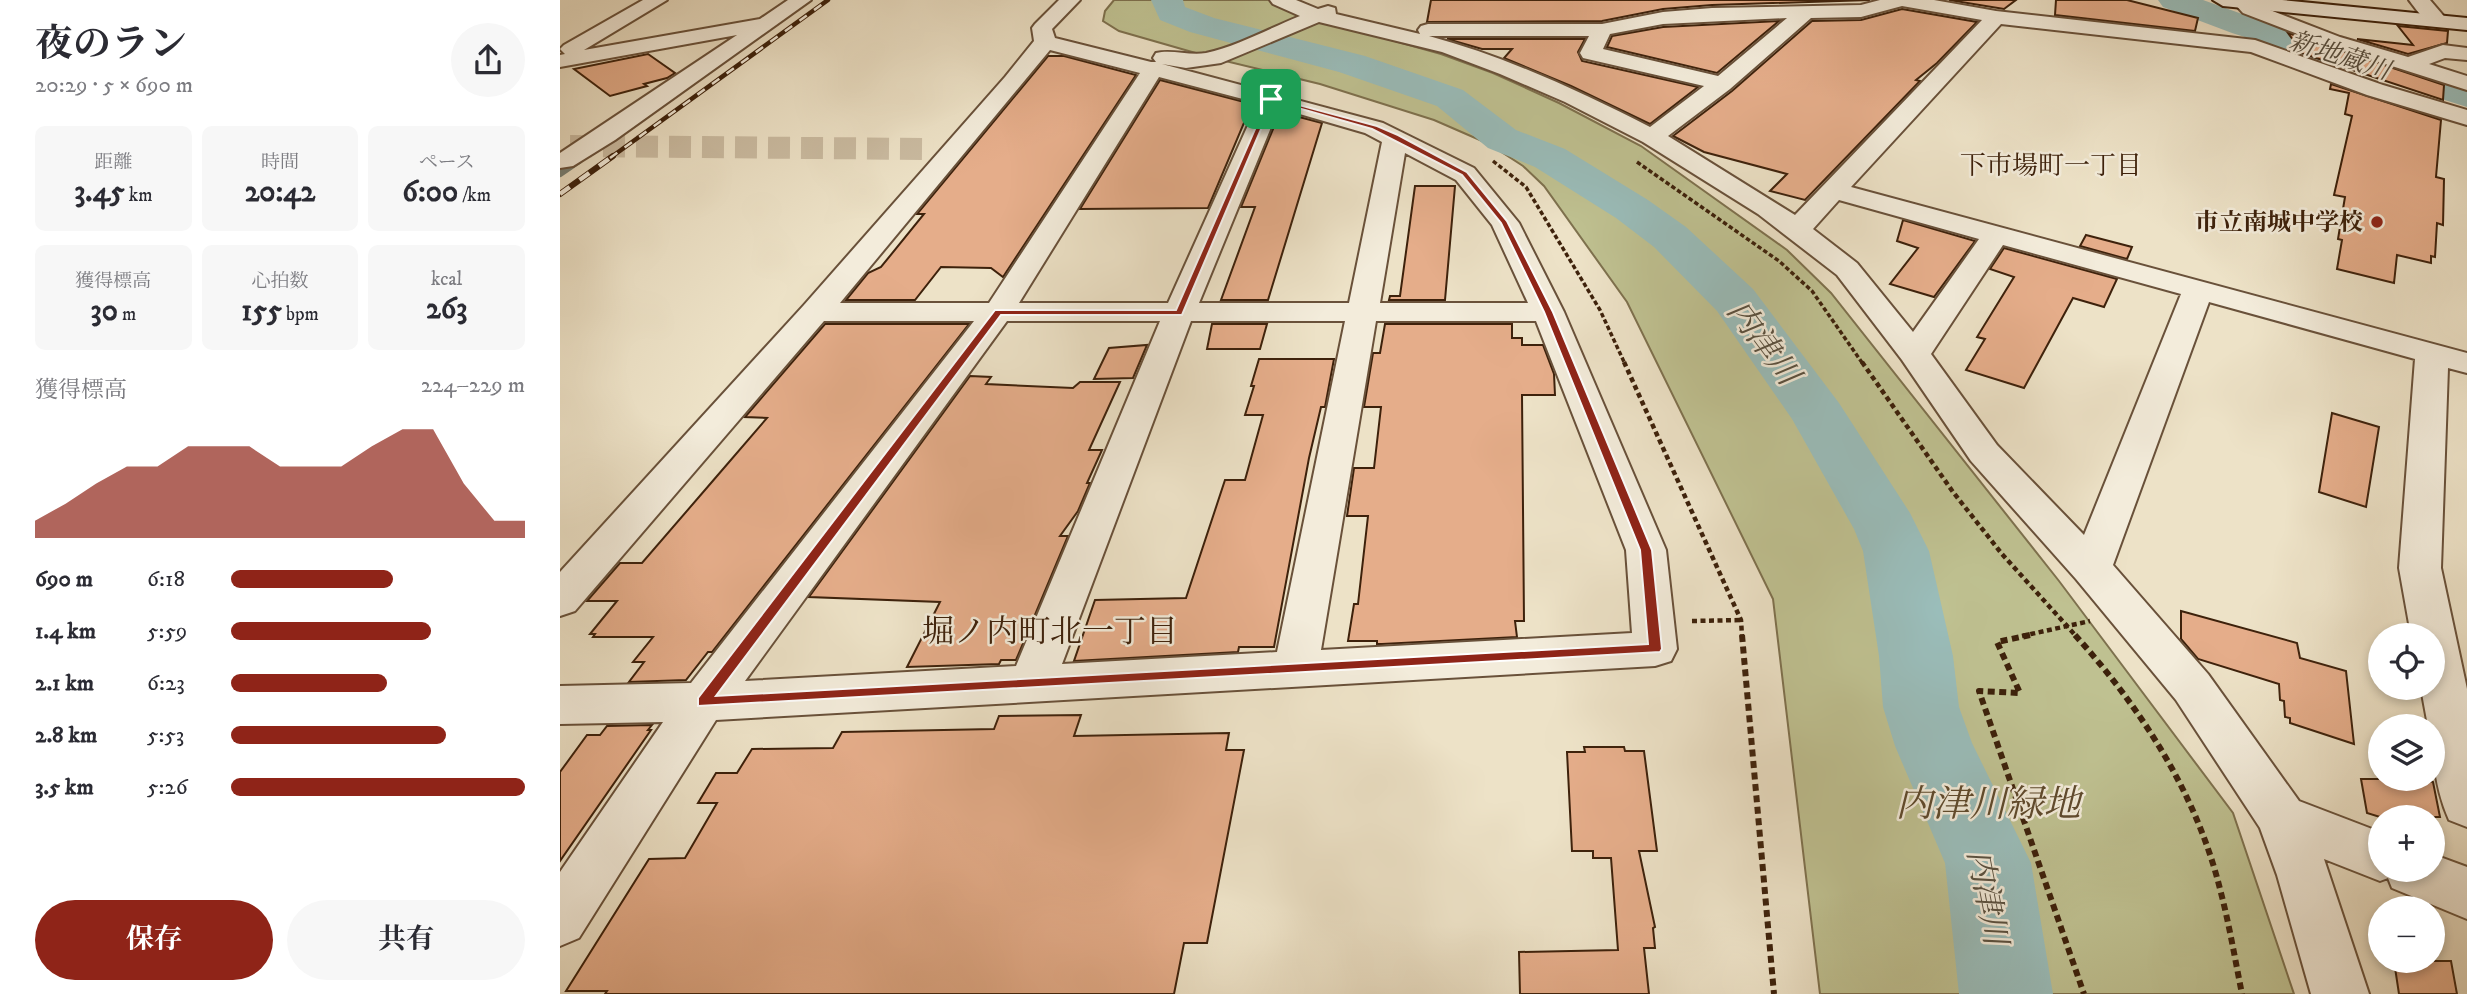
<!DOCTYPE html>
<html lang="ja">
<meta charset="utf-8">
<style>
body{margin:0;font-family:"IM FELL DW Pica","Noto Serif JP",serif;background:#f7f7f7;color:#2b2b33;height:100vh;display:flex;flex-direction:column;font-size:26px;white-space:nowrap}
*{box-sizing:border-box;margin:0}
p{font-size:23px;color:#7c7c81}
.icon{flex:none;width:38px;height:38px;fill:none;stroke:currentColor;stroke-width:2;stroke-linecap:round;stroke-linejoin:round}
.map{position:relative;flex:1;overflow:hidden}
.drawer{display:flex;flex-direction:column;background:#fff;width:560px}
.drawer>*{flex:none}
.buttons{position:absolute;left:1808px;top:623px;display:grid;gap:14px}
.buttons a{display:grid;place-items:center;width:77px;height:77px;border-radius:50%;background:#fff;box-shadow:0 4px 10px #0003;font-size:35px}
.pin{position:absolute;display:grid;place-items:center;width:60px;height:60px;color:#fff;margin:-30px;border-radius:14px;box-shadow:0 4px 10px #0006}
.round{display:grid;place-items:center;flex:none;width:74px;height:74px;border-radius:37px;background:#f7f7f7}
.head{display:flex;align-items:center;justify-content:space-between;height:119px;padding:0 35px}
h1{font-size:38px;font-weight:700;line-height:52px}
.stats{display:grid;grid-template-columns:repeat(3,1fr);gap:10px;height:119px;padding:7px 35px}
.stats div{display:grid;align-content:center;border-radius:10px;background:#f7f7f7;text-align:center}
.stats b{font-size:30px;font-weight:700}
.stats small{font-size:19px;font-weight:400}
.stats p{font-size:19px}
.chart{height:196px;padding:14px 35px}
.chart p{display:flex;justify-content:space-between}
.chart svg{width:100%;height:126px;margin-top:7px;fill:#8f2418;opacity:.7}
.cta{display:flex;gap:14px;margin-top:auto;padding:14px 35px}
.cta a{flex:1;height:80px;border-radius:42px;background:#8f2418;color:#fff;font-size:28px;font-weight:700;line-height:80px;text-align:center}
.cta a+a{background:#f7f7f7;color:#2b2b33}
ul{padding:0 35px;list-style:none;font-size:23px}
li{display:grid;grid-template-columns:112px 84px 1fr;align-items:center;height:52px}
li i{height:18px;border-radius:9px;background:#8f2418}
main{display:flex;flex:1;min-height:0}
.map>svg:first-child{display:block}
.green{fill:#bfc191;stroke:#7e714e;stroke-width:2}
.lines{fill:none;stroke-linecap:round;stroke-linejoin:round}
.stream{stroke:#757f74;stroke-width:8}
.river{fill:#9abdba;fill-rule:evenodd}
.building{fill:#e5ad8a;stroke:#3d210b;stroke-width:2}
.street-tunnel{stroke:#cabba1;stroke-width:22;stroke-dasharray:22 11;stroke-linecap:butt}
.street-casing{stroke:#69513a;stroke-width:4}
.secondary-casing{stroke:#3d210b;stroke-width:4}
.path-far2{stroke:#3d210b;stroke-width:3.5;stroke-dasharray:4.5 2.5;stroke-linecap:butt}
.path-far1{stroke:#3d210b;stroke-width:4.5;stroke-dasharray:5 3.5;stroke-linecap:butt}
.path{stroke:#3d210b;stroke-width:6;stroke-dasharray:7 4.5;stroke-linecap:butt}
.street{fill:#f3ecdb;fill-rule:evenodd}
.secondary{fill:#f3ecdb;fill-rule:evenodd}
.rail-far1-casing{stroke:#3d210b;stroke-width:4.5}
.rail-casing{stroke:#3d210b;stroke-width:6}
.rail-far1{stroke:#f3ecdb;stroke-width:2.5;stroke-dasharray:9;stroke-linecap:butt}
.rail{stroke:#f3ecdb;stroke-width:4.5;stroke-dasharray:12;stroke-linecap:butt}
.route{fill:#8f2418;stroke:#fff;stroke-width:2;fill-rule:evenodd}
.poi-dot{fill:#8f2418;stroke:#f3ecdb;stroke-width:2.5}
.labels{text-anchor:middle;stroke-width:5;stroke-linejoin:round;paint-order:stroke}
.far-poi-label{font-size:24px;font-weight:bold;fill:#3d210b;stroke:#f3ecdb;text-anchor:end}
.far-water-label{font-size:26px;font-style:italic;fill:#595040;stroke:#f3ecdb}
.far-neighbourhood-label{font-size:26px;fill:#3d210b;stroke:#f3ecdb}
.water-label{font-size:32px;font-style:italic;fill:#595040;stroke:#f3ecdb}
.neighbourhood-label{font-size:32px;fill:#3d210b;stroke:#f3ecdb}
.near-park-label{font-size:37px;font-style:italic;fill:#5e492c;stroke:#f3ecdb}
</style>
<main>
<section class="drawer">
<div class="head"><div><h1>夜のラン</h1><p>20:29 · 5 × 690 m</p></div><a class="round"><svg class="icon" aria-label="share" viewBox="0 0 24 24"><path d="M12 15V3M7 8l5-5 5 5M5 13v7h14v-7"/></svg></a></div>
<div class="stats">
<div><p>距離</p><b>3.45<small> km</small></b></div>
<div><p>時間</p><b>20:42</b></div>
<div><p>ペース</p><b>6:00<small> /km</small></b></div>
</div>
<div class="stats">
<div><p>獲得標高</p><b>30<small> m</small></b></div>
<div><p>心拍数</p><b>155<small> bpm</small></b></div>
<div><p>kcal</p><b>263</b></div>
</div>
<div class="chart"><p><span>獲得標高</span>224–229 m</p>
<svg viewBox="0 0 160 44" preserveAspectRatio="none"><path d="M0 44V38L10 32L20 25L30 19L40 19L50 12L60 12L70 12L80 19L90 19L100 19L110 12L120 6L130 6L140 25L150 38L160 38V44z"/></svg>
</div>
<ul>
<li><b>690 m</b>6:18<i style="width:55%"></i></li>
<li><b>1.4 km</b>5:59<i style="width:68%"></i></li>
<li><b>2.1 km</b>6:23<i style="width:53%"></i></li>
<li><b>2.8 km</b>5:53<i style="width:73%"></i></li>
<li><b>3.5 km</b>5:26<i style="width:100%"></i></li>
</ul>
<div class="cta"><a>保存</a><a>共有</a></div>
</section>
<div class="map">
<svg width="1907" height="994" viewBox="0 0 1907 994">
<rect width="100%" height="100%" fill="#ede2c7"/>
<filter id="stains"><feTurbulence type="fractalNoise" baseFrequency=".00286" numOctaves="4"/><feColorMatrix values="0 0 0 0 .2 0 0 0 0 .09 0 0 0 0 .02 0 0 0 .5 -.17"/></filter>
<radialGradient id="worn" r=".72"><stop offset=".6" stop-color="#630" stop-opacity="0"/><stop offset="1" stop-color="#630" stop-opacity=".3"/></radialGradient>
<path class="green" d="M554,0H714L735,13L881,54L933,73L999,103L1081,146L1227,250L1271,293L1499,581L1673,813L1734,994H1260L1213,599L1067,302L984,186L963,166L929,144L874,120L760,84L653,58L559,31L543,21L545,11Z"/>
<g class="lines">
<path class="stream" d="M0,173L19,160"/>
<g class="river">
<path d="M591,0H623L625,7L654,18L805,56L903,90L956,130L1005,149L1088,200L1126,227L1193,289L1279,403L1350,513L1369,551L1393,656L1399,707L1412,743L1471,863L1493,994H1399L1385,863L1335,746L1323,707L1319,656L1303,551L1294,529L1232,419L1157,311L1094,247L1056,218L975,167L928,148L877,106L779,72L630,32L600,20Z"/>
<path d="M1598,0H1643L1696,19L1907,84V107L1672,33L1603,7Z"/>
</g>
</g>
<g class="building">
<path d="M871,0H1310L1152,5L1103,9L1042,21L867,22Z"/>
<path d="M1389,0H1456L1444,9Z"/>
<path d="M1496,0H1567L1638,18L1635,31L1495,15Z"/>
<path d="M1342,9L1417,22L1377,63L1356,80L1360,81L1245,200L1210,191L1227,174L1144,152L1113,136L1172,91L1252,21L1301,20Z"/>
<path d="M1219,21L1157,73L1047,47L1052,36L1103,27Z"/>
<path d="M1838,26L1888,31L1887,43L1848,54L1797,39L1853,45Z"/>
<path d="M1728,33L1884,85L1883,100L1732,50L1739,48Z"/>
<path d="M887,39H1025L1018,52L1022,61L1138,87L1090,124L1011,86L944,58L952,49H922Z"/>
<path d="M88,54L115,73L107,78L84,84L87,86L50,96L14,69Z"/>
<path d="M488,56H504L576,75L443,277L431,268L381,267L355,300H286L308,273L321,267L364,214H357Z"/>
<path d="M600,80L692,104L648,208L520,209Z"/>
<path d="M1771,84L1881,120L1876,177L1884,179L1883,225L1877,223L1875,257L1871,256V263L1837,255L1834,283L1777,269L1782,240L1778,239L1785,197L1774,195L1792,116L1785,114L1789,93L1770,89Z"/>
<path d="M720,112L762,123L708,300H661L695,207H681Z"/>
<path d="M855,186H895L885,300H829L830,296H840Z"/>
<path d="M1343,220L1415,241L1374,297L1330,284L1358,248L1337,241Z"/>
<path d="M1526,235L1572,247L1567,259L1520,246Z"/>
<path d="M1444,248L1557,279L1544,307L1513,298L1464,388L1406,370L1425,339L1417,337L1454,277L1430,269Z"/>
<path d="M265,324H409L152,652H148L126,680L69,682L84,662H73L93,637H33L35,634H30L57,601H27L60,563H82L151,483L207,418L185,417Z"/>
<path d="M652,324H707L700,349H647Z"/>
<path d="M825,324H952V338H962V345H983L994,374L995,395H962L964,621H955L957,637L822,644H817V641H788L794,604H798L808,516H787L794,468H814L821,407H804L813,353H820Z"/>
<path d="M587,345L573,378L534,379L549,348Z"/>
<path d="M699,359H774L765,407H761L749,458L714,647H679L678,652L514,661L535,600L626,598L665,480H685L703,415H685L694,386H691Z"/>
<path d="M410,376L431,377L426,384L513,388L520,382H560L529,450H542L527,483H530L518,511L500,536H508L456,660H441L439,664L347,667L380,602L249,597Z"/>
<path d="M1772,413L1819,427L1806,507L1759,492Z"/>
<path d="M1621,611L1737,643L1740,658L1786,671L1794,744L1730,723V718L1725,717L1724,701L1720,700L1719,684L1638,659L1621,639Z"/>
<path d="M521,715L514,736L669,733L666,750H684L647,943H624L614,994H45L47,991H6L89,859L125,858L157,803H138L156,773H177L192,749L273,748L282,732L434,729L439,716Z"/>
<path d="M92,725L88,730H91L0,861V772L27,735H40L47,726Z"/>
<path d="M1024,747H1064L1065,751H1084L1097,851H1079L1095,927L1093,928L1095,948H1084L1089,994H960L959,952L1058,950L1051,858H1033V851H1012L1007,752H1025Z"/>
<path d="M1801,779H1862L1873,782L1880,817H1820L1807,813Z"/>
<path d="M1834,961H1891L1897,994H1839Z"/>
</g>
<g class="lines">
<path class="street-tunnel" d="M10,146L373,149"/>
<defs>
<g id="street">
<path d="M83,0H107L24,50L200,19L228,0H251L55,140L13,166L0,168V153L177,35L0,67V55L5,54L0,49L4,45Z"/>
<path d="M499,0H520L492,29L495,38L591,62H596L593,58L596,53C612,49 629,56 646,53C678,46 710,28 740,16L713,4L710,0H736L758,9L768,6L775,8L776,14L860,34L858,30L861,26L868,24H1042L1103,12L1152,8L1301,5L1320,0H1374L1436,11L1695,40L1823,85L1907,110V125L1807,95L1691,52L1441,24L1291,187L1907,353V373L1888,368L1881,568L1907,689V827L1889,820C1876,791 1872,758 1872,726H1868L1861,688H1872V635H1851L1839,568L1855,359L1649,302L1553,565L1648,674L1739,801L1820,832V870H1872V854L1907,867V919L1832,888L1828,878L1820,881L1764,859L1809,994H1751L1717,875L1700,828L1616,700L1516,579L1411,461L1342,360L1277,275L1198,214L1083,142L1005,102L940,74L882,52L759,22L661,63L626,68L602,64L823,123L914,168L959,223L1004,312L1106,550L1117,649L1111,661L1095,666L156,720L19,938L0,946V872L103,722L0,724V686L131,683L414,321H264L15,611L0,616V572L244,305L445,77L474,41L472,28L475,24ZM1342,6L1422,20L1235,215L1108,136L1170,89L1251,18L1301,17ZM1227,18L1158,76L1043,49L1050,34L1103,24ZM869,36H1029L1020,53L1023,58L1144,86L1090,127C1019,91 947,57 869,36ZM490,50L580,73L429,303H280ZM599,77L698,103L608,303H459ZM719,108L805,133L822,142L789,303H639ZM845,153L896,180L932,225L968,303H820ZM1279,200L1419,239L1353,332L1297,263L1253,229ZM1443,245L1621,294L1524,535L1437,445L1371,354ZM447,321H600L456,666L185,681ZM631,321H785L717,652L502,664ZM816,321H976L1066,550L1072,633L761,650Z"/>
<path d="M1671,0H1692L1697,5L1780,37L1848,57L1883,45L1907,48V60L1885,58L1869,64L1907,76V90L1766,45L1683,13Z"/>
<path d="M1849,0H1870L1888,21L1885,25C1869,29 1858,12 1849,0Z"/>
</g>
<path id="secondary" d="M1653,0H1722L1907,18V30L1663,6Z"/>
</defs>
<use href="#street" class="street-casing"/>
<use href="#secondary" class="secondary-casing"/>
<g class="path-far2">
<path d="M933,161L966,187L1040,310L1065,364"/>
<path d="M1077,162L1219,261L1252,291L1303,364"/>
</g>
<g class="path-far1">
<path d="M1064,362L1181,620L1182,636"/>
<path d="M1302,362L1393,492L1442,554L1516,636"/>
<path d="M1132,621L1181,620"/>
<path d="M1462,636L1530,621"/>
</g>
<g class="path">
<path d="M1182,635L1214,994"/>
<path d="M1470,635L1437,642L1460,693L1419,691L1524,994"/>
<path d="M1515,635C1580,707 1636,792 1660,889C1669,923 1675,959 1682,994"/>
</g>
<use href="#street" class="street"/>
<use href="#secondary" class="secondary"/>
<defs>
<path id="rail-far1" d="M50,158L268,0"/>
<path id="rail" d="M0,194L53,156"/>
</defs>
<use href="#rail-far1" class="rail-far1-casing"/>
<use href="#rail" class="rail-casing"/>
<use href="#rail-far1" class="rail-far1"/>
<use href="#rail" class="rail"/>
</g>
<path class="route" d="M709,97L817,126L838,135L907,172L947,221L993,312L1092,550L1102,649L1100,652L138,706V698L435,310H616ZM713,101L812,129L902,175L941,223L984,312L1080,550L1088,644L156,696L441,315H622Z"/>
<circle class="poi-dot" cx="1817" cy="222" r="7"/>
<g class="labels">
<g class="far-poi-label">
<text x="1803" y="230">市立南城中学校</text>
</g>
<g class="far-water-label">
<text transform="translate(1780 55) rotate(18)" y="9">新地蔵川</text>
</g>
<g class="far-neighbourhood-label">
<text x="1491" y="174">下市場町一丁目</text>
</g>
<g class="water-label">
<text transform="translate(1204 342) rotate(53)" y="11">内津川</text>
<text transform="translate(1428 897) rotate(79)" y="11">内津川</text>
</g>
<g class="neighbourhood-label">
<text x="490" y="642">堀ノ内町北一丁目</text>
</g>
<g class="near-park-label">
<text x="1428" y="816">内津川緑地</text>
</g>
</g>
<rect width="100%" height="100%" filter="url(#stains)"/>
<rect width="100%" height="100%" fill="url(#worn)"/>
</svg>
<div class="buttons">
<a><svg class="icon" aria-label="locate" viewBox="0 0 24 24"><circle cx="12" cy="12" r="6"/><path d="M12 2v4M12 18v4M2 12h4M18 12h4"/></svg></a>
<a><svg class="icon" aria-label="layers" viewBox="0 0 24 24"><path d="M12 4l9 5-9 5-9-5zM3 14l9 5 9-5"/></svg></a>
<a>+</a>
<a>−</a>
</div>
<div class="pin" style="left:711px;top:99px;background:#1e9e55"><svg class="icon" aria-label="arrive" viewBox="0 0 24 24"><path d="M6 21V4h12l-3 4 3 4H6"/></svg></div>
</div>
</main>
